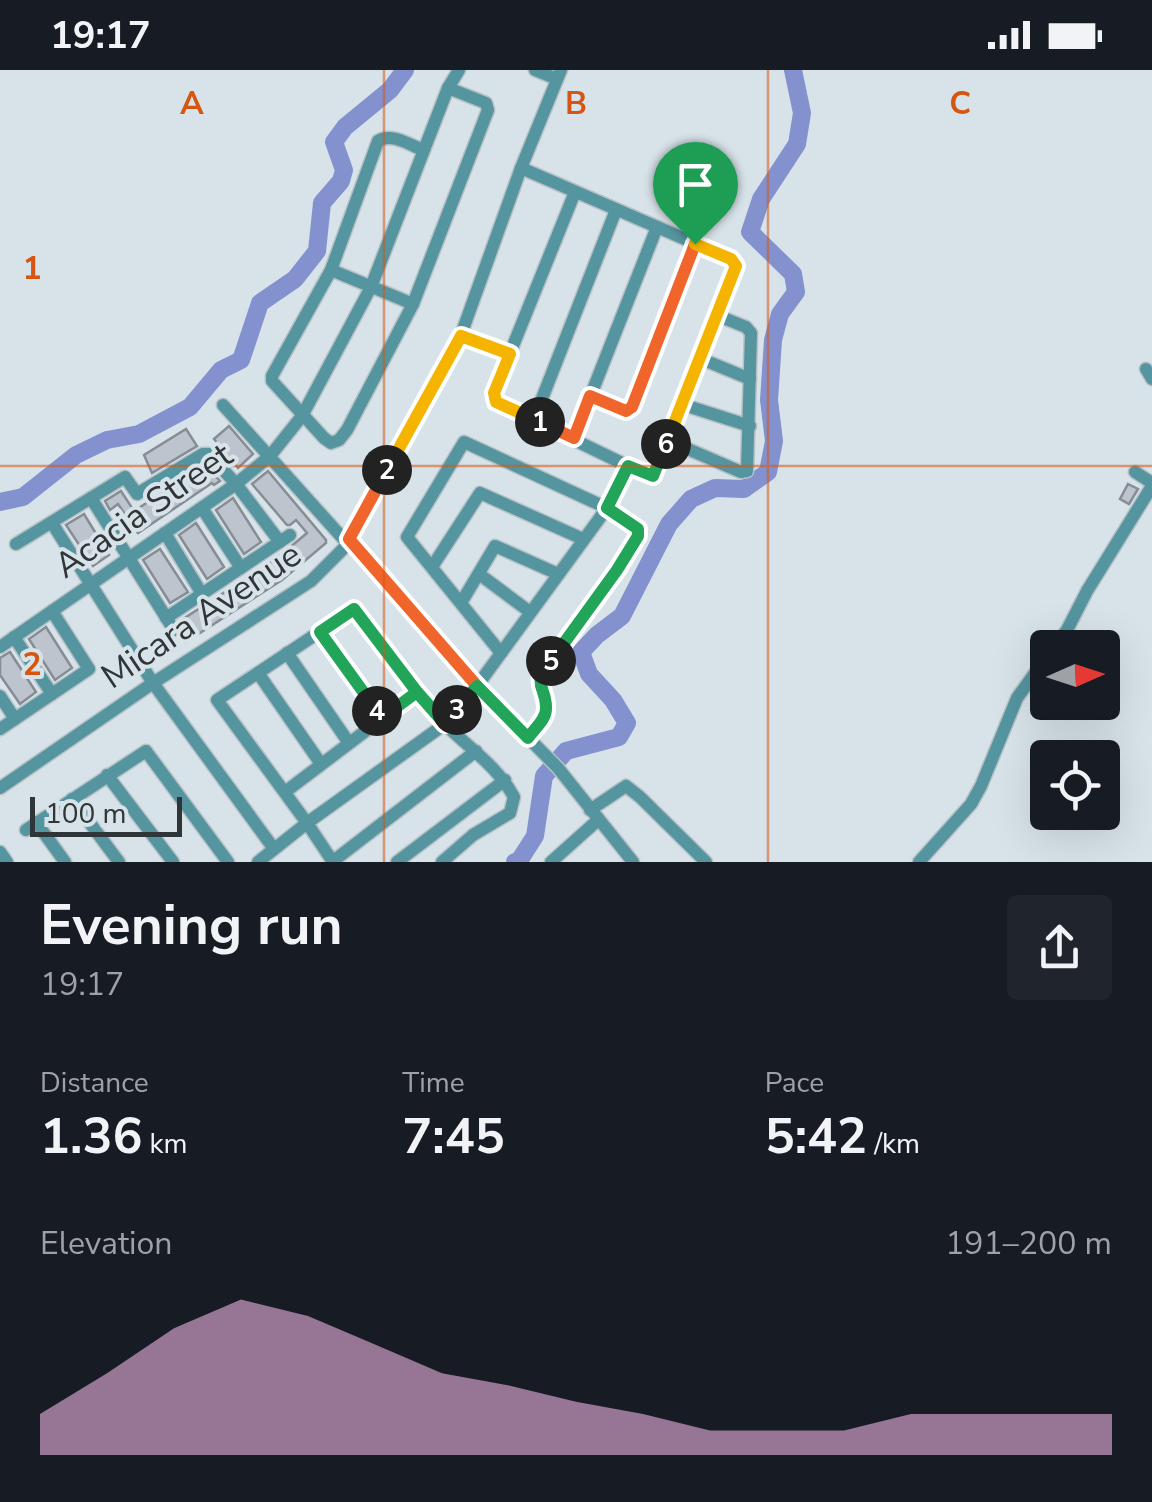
<!DOCTYPE html>
<meta charset="utf-8">
<style>
body{margin:0;font-family:"Nunito Sans",sans-serif;background:#20242c;color:#f1f3f6;height:100vh;display:flex;flex-direction:column;font-size:38px;white-space:nowrap}
*{box-sizing:border-box;margin:0}
p{font-size:32px;color:#9ea1a6}
.icon{flex:none;width:55px;height:55px;fill:none;stroke:currentColor;stroke-width:2;stroke-linecap:round;stroke-linejoin:round}
.map{position:relative;height:792px;overflow:hidden}
.details{display:flex;flex-direction:column;background:#171b24;flex:1}
.details>*{flex:none}
.needle{width:65px;rotate:87deg}
.fabs{position:absolute;left:1030px;top:560px;display:grid;gap:20px}
.fabs a{display:grid;place-items:center;width:90px;height:90px;border-radius:10px;background:#171b24;box-shadow:0 10px 40px #0002;font-size:50px}
.scale{position:absolute;left:30px;bottom:25px;width:152px;box-sizing:border-box;padding-left:10px;border:5px solid #303537;border-top:0;font-size:28px;line-height:35px;white-space:nowrap;color:#303537;-webkit-text-stroke:8px #d8e3e9;paint-order:stroke}
.pin{position:absolute;display:grid;place-items:center;width:85px;height:85px;color:#fff;margin:-102px -42px;border-radius:50% 50% 50% 0;rotate:-45deg;box-shadow:0 0 10px #0007}
.pin .icon{rotate:45deg}
.km{position:absolute;width:50px;height:50px;margin:-25px;border-radius:50%;background:#222;color:#fff;font-size:28px;line-height:50px;text-align:center}
.round{display:grid;place-items:center;flex:none;width:105px;height:105px;border-radius:10px;background:#20242c}
.head{display:flex;align-items:center;justify-content:space-between;height:170px;padding:0 40px}
h1{font-size:55px;font-weight:700;line-height:75px}
.stats{display:grid;grid-template-columns:repeat(3,1fr);gap:15px;height:170px;padding:10px 40px}
.stats div{display:grid;align-content:center}
.stats b{font-size:50px;font-weight:700}
.stats small{font-size:28px;font-weight:400}
.stats p{font-size:28px}
.chart{height:280px;padding:20px 40px}
.chart p{display:flex;justify-content:space-between}
.chart svg{width:100%;height:180px;margin-top:10px;fill:#cd9bc6;opacity:.7}
.status{display:flex;justify-content:space-between;align-items:center;height:70px;padding:0 50px;background:#171b24;direction:ltr}
.status svg{height:28px;fill:currentColor}
.map>svg:first-child{display:block}
.lines{fill:none;stroke-linecap:round;stroke-linejoin:round}
.river{stroke:#8392cf;stroke-width:18}
.building{fill:#bdc4cd;stroke:#868d95;stroke-width:2.5}
.minor-casing{stroke:#b6c0c5;stroke-width:15}
.path{stroke:#7f868a;stroke-width:2.5;stroke-dasharray:5 5;stroke-linecap:butt}
.minor{stroke:#5495a0;stroke-width:12}
.split-1-casing{stroke:#fff;stroke-width:20}
.split-2-casing{stroke:#fff;stroke-width:20}
.split-3-casing{stroke:#fff;stroke-width:20}
.split-4-casing{stroke:#fff;stroke-width:20}
.split-5-casing{stroke:#fff;stroke-width:20}
.split-6-casing{stroke:#fff;stroke-width:20}
.split-7-casing{stroke:#fff;stroke-width:20}
.split-1{stroke:#f0652b;stroke-width:12}
.split-2{stroke:#f5b400;stroke-width:12}
.split-3{stroke:#f0652b;stroke-width:12}
.split-4{stroke:#22a559;stroke-width:12}
.split-5{stroke:#22a559;stroke-width:12}
.split-6{stroke:#22a559;stroke-width:12}
.split-7{stroke:#f5b400;stroke-width:12}
.grid{fill:none;stroke:#d65510;stroke-width:2.5;stroke-opacity:0.55}
.labels{text-anchor:middle;stroke-width:8;stroke-linejoin:round;paint-order:stroke}
.street-label{font-size:35px;fill:#303537;stroke:#d8e3e9}
.grid-label{font-size:32px;text-anchor:middle;font-weight:bold;fill:#d65510;stroke:#d8e3e9;stroke-width:8;stroke-linejoin:round;paint-order:stroke}
</style>
<div class="status"><b>19:17</b><svg viewBox="0 0 49 12"><path d="M0 12V9h3v3zM5 12V6h3v6zM10 12V3h3v9zM15 12V0h3v12zM26 1h20v11H26zM47 4h2v5h-2z"/></svg></div>
<div class="map">
<svg width="1152" height="792" viewBox="0 0 1152 792">
<rect width="100%" height="100%" fill="#d8e3e9"/>
<g class="lines">
<g class="river">
<path d="M0,432L23,427L76,385L107,370L139,364L190,337L221,300L241,290L260,233L295,209L317,181L322,133L341,111L344,100L334,72L345,57L390,20L405,0"/>
<path d="M515,792L519,791L535,766L544,706L566,681L619,667L627,653L613,630L589,604L581,582L597,565L622,546L669,454L691,429L715,418L744,419L768,402L774,371L769,330L773,270L780,244L796,222L793,204L750,162L761,129L797,74L802,43L793,0"/>
</g>
</g>
<g class="building">
<path d="M229,356L253,384L238,398L214,369Z"/>
<path d="M186,359L197,376L152,403L144,385Z"/>
<path d="M205,395L220,411L214,415L212,413L138,463L118,434L110,440L105,431L121,421L134,441Z"/>
<path d="M268,401L326,470V473L282,510L186,572L182,566L184,559L180,551L276,489L307,463L296,450L290,455H287L252,414Z"/>
<path d="M1128,414L1138,419L1129,434L1120,429Z"/>
<path d="M233,428L261,472L244,484L216,440Z"/>
<path d="M84,444L109,485L93,496L66,455Z"/>
<path d="M196,453L224,497L207,509L179,465Z"/>
<path d="M160,479L188,522L170,533L143,490Z"/>
<path d="M46,557L72,598L55,610L29,569Z"/>
<path d="M10,582L36,622L20,634L0,605V588Z"/>
</g>
<g class="lines">
<defs>
<g id="minor">
<path d="M535,0L557,9"/>
<path d="M423,80C410,75 391,62 378,71L331,200L272,306V311L324,368L331,373L339,370L347,360L413,234L488,40L486,33L448,18"/>
<path d="M521,98C591,129 661,159 731,189L736,196L653,406L628,396L496,332L494,323L575,122"/>
<path d="M331,200L413,234"/>
<path d="M699,288L750,309"/>
<path d="M1146,299L1152,309"/>
<path d="M590,326L625,341L632,337L695,173"/>
<path d="M681,334L750,356"/>
<path d="M223,335L347,473"/>
<path d="M534,349L616,140"/>
<path d="M574,368L657,157"/>
<path d="M667,370L741,402L747,401L751,263L746,257L716,245"/>
<path d="M1135,402L1152,413"/>
<path d="M91,428L174,560"/>
<path d="M202,438L241,498"/>
<path d="M52,453L153,613L274,779"/>
<path d="M165,463L202,524"/>
<path d="M349,469L477,616L558,698L633,792"/>
<path d="M16,474L125,407L137,424L203,384H209L236,414L280,472"/>
<path d="M432,497L480,423L583,469"/>
<path d="M479,504L530,542"/>
<path d="M461,533L495,476L558,504"/>
<path d="M166,548L290,465"/>
<path d="M320,562L382,648"/>
<path d="M14,567L52,624"/>
<path d="M0,577L236,414L270,386L302,346L371,217L448,18L459,0"/>
<path d="M1053,578L1067,560L1087,521L1152,416"/>
<path d="M287,583L349,673"/>
<path d="M501,583L407,467L464,372L607,438L638,459V466L617,500L541,602C540,617 549,637 544,646C541,654 533,661 527,667"/>
<path d="M258,603L321,694"/>
<path d="M0,626L15,649"/>
<path d="M0,659L89,599L52,541"/>
<path d="M107,705L173,792"/>
<path d="M0,718L153,613L311,511L344,478L461,265L521,98L561,0"/>
<path d="M285,722L417,622"/>
<path d="M72,729L119,792"/>
<path d="M590,740L626,716L640,727L706,792"/>
<path d="M36,752L65,792"/>
<path d="M26,760L146,681L228,792"/>
<path d="M0,782L7,792"/>
<path d="M258,792L307,753L445,654L477,616L607,438L628,396"/>
<path d="M332,792L476,681"/>
<path d="M333,792L307,753L217,630L354,539C383,578 411,620 446,655C470,679 498,697 514,727L510,743L473,765L442,792"/>
<path d="M397,792L505,710"/>
<path d="M551,792L598,750"/>
<path d="M919,792L971,734L981,716L1017,628L1048,585"/>
</g>
</defs>
<use href="#minor" class="minor-casing"/>
<path class="path" d="M471,270L501,281"/>
<use href="#minor" class="minor"/>
</g>
<g class="lines">
<defs>
<path id="split-1" d="M540,352L574,368L590,326L626,341L632,337L695,174"/>
<path id="split-2" d="M387,400L461,266L510,284L494,323L496,332L540,352"/>
<path id="split-3" d="M387,400L349,469L477,616L457,640"/>
<path id="split-4" d="M377,641L320,562L354,539L417,622L445,654L457,640"/>
<path id="split-5" d="M377,641L382,648L417,622L445,654L477,616L528,668C534,659 546,650 546,639C547,616 530,616 551,591"/>
<path id="split-6" d="M551,591L617,500L638,466V459L607,438L628,396L653,406L666,374"/>
<path id="split-7" d="M666,374L736,196L731,189L695,174"/>
</defs>
<use href="#split-1" class="split-1-casing"/>
<use href="#split-2" class="split-2-casing"/>
<use href="#split-3" class="split-3-casing"/>
<use href="#split-4" class="split-4-casing"/>
<use href="#split-5" class="split-5-casing"/>
<use href="#split-6" class="split-6-casing"/>
<use href="#split-7" class="split-7-casing"/>
<use href="#split-1" class="split-1"/>
<use href="#split-2" class="split-2"/>
<use href="#split-3" class="split-3"/>
<use href="#split-4" class="split-4"/>
<use href="#split-5" class="split-5"/>
<use href="#split-6" class="split-6"/>
<use href="#split-7" class="split-7"/>
</g>
<path class="grid" d="M384,0V792M768,0V792M0,396H1152"/>
<g class="labels">
<g class="street-label">
<text transform="translate(143 440) rotate(-35)" y="12">Acacia Street</text>
<text transform="translate(201 545) rotate(-34)" y="12">Micara Avenue</text>
</g>
</g>
<g class="grid-label">
<text x="192" y="44">A</text>
<text x="576" y="44">B</text>
<text x="960" y="44">C</text>
<text x="32" y="209">1</text>
<text x="32" y="605">2</text>
</g>
</svg>
<div class="fabs">
<a><svg class="needle" viewBox="-14 -14 28 28"><path d="M0-13l5 13h-10z" fill="#e53935"/><path d="M0 13l5-13h-10z" fill="#9ea1a6"/></svg></a>
<a><svg class="icon" aria-label="locate" viewBox="0 0 24 24"><circle cx="12" cy="12" r="6"/><path d="M12 2v4M12 18v4M2 12h4M18 12h4"/></svg></a>
</div>
<div class="scale">100 m</div>
<div class="pin" style="left:695px;top:174px;background:#1e9e55"><svg class="icon" aria-label="arrive" viewBox="0 0 24 24"><path d="M6 21V4h12l-3 4 3 4H6"/></svg></div>
<b class="km" style="left:540px;top:352px">1</b>
<b class="km" style="left:387px;top:400px">2</b>
<b class="km" style="left:457px;top:640px">3</b>
<b class="km" style="left:377px;top:641px">4</b>
<b class="km" style="left:551px;top:591px">5</b>
<b class="km" style="left:666px;top:374px">6</b>
</div>
<section class="details">
<div class="head"><div><h1>Evening run</h1><p>19:17</p></div><a class="round"><svg class="icon" aria-label="share" viewBox="0 0 24 24"><path d="M12 15V3M7 8l5-5 5 5M5 13v7h14v-7"/></svg></a></div>
<div class="stats">
<div><p>Distance</p><b>1.36<small> km</small></b></div>
<div><p>Time</p><b>7:45</b></div>
<div><p>Pace</p><b>5:42<small> /km</small></b></div>
</div>
<div class="chart"><p><span>Elevation</span>191–200 m</p>
<svg viewBox="0 0 160 44" preserveAspectRatio="none"><path d="M0 44V34L10 24L20 13L30 6L40 10L50 17L60 24L70 27L80 31L90 34L100 38L110 38L120 38L130 34L140 34L150 34L160 34V44z"/></svg>
</div>
</section>
